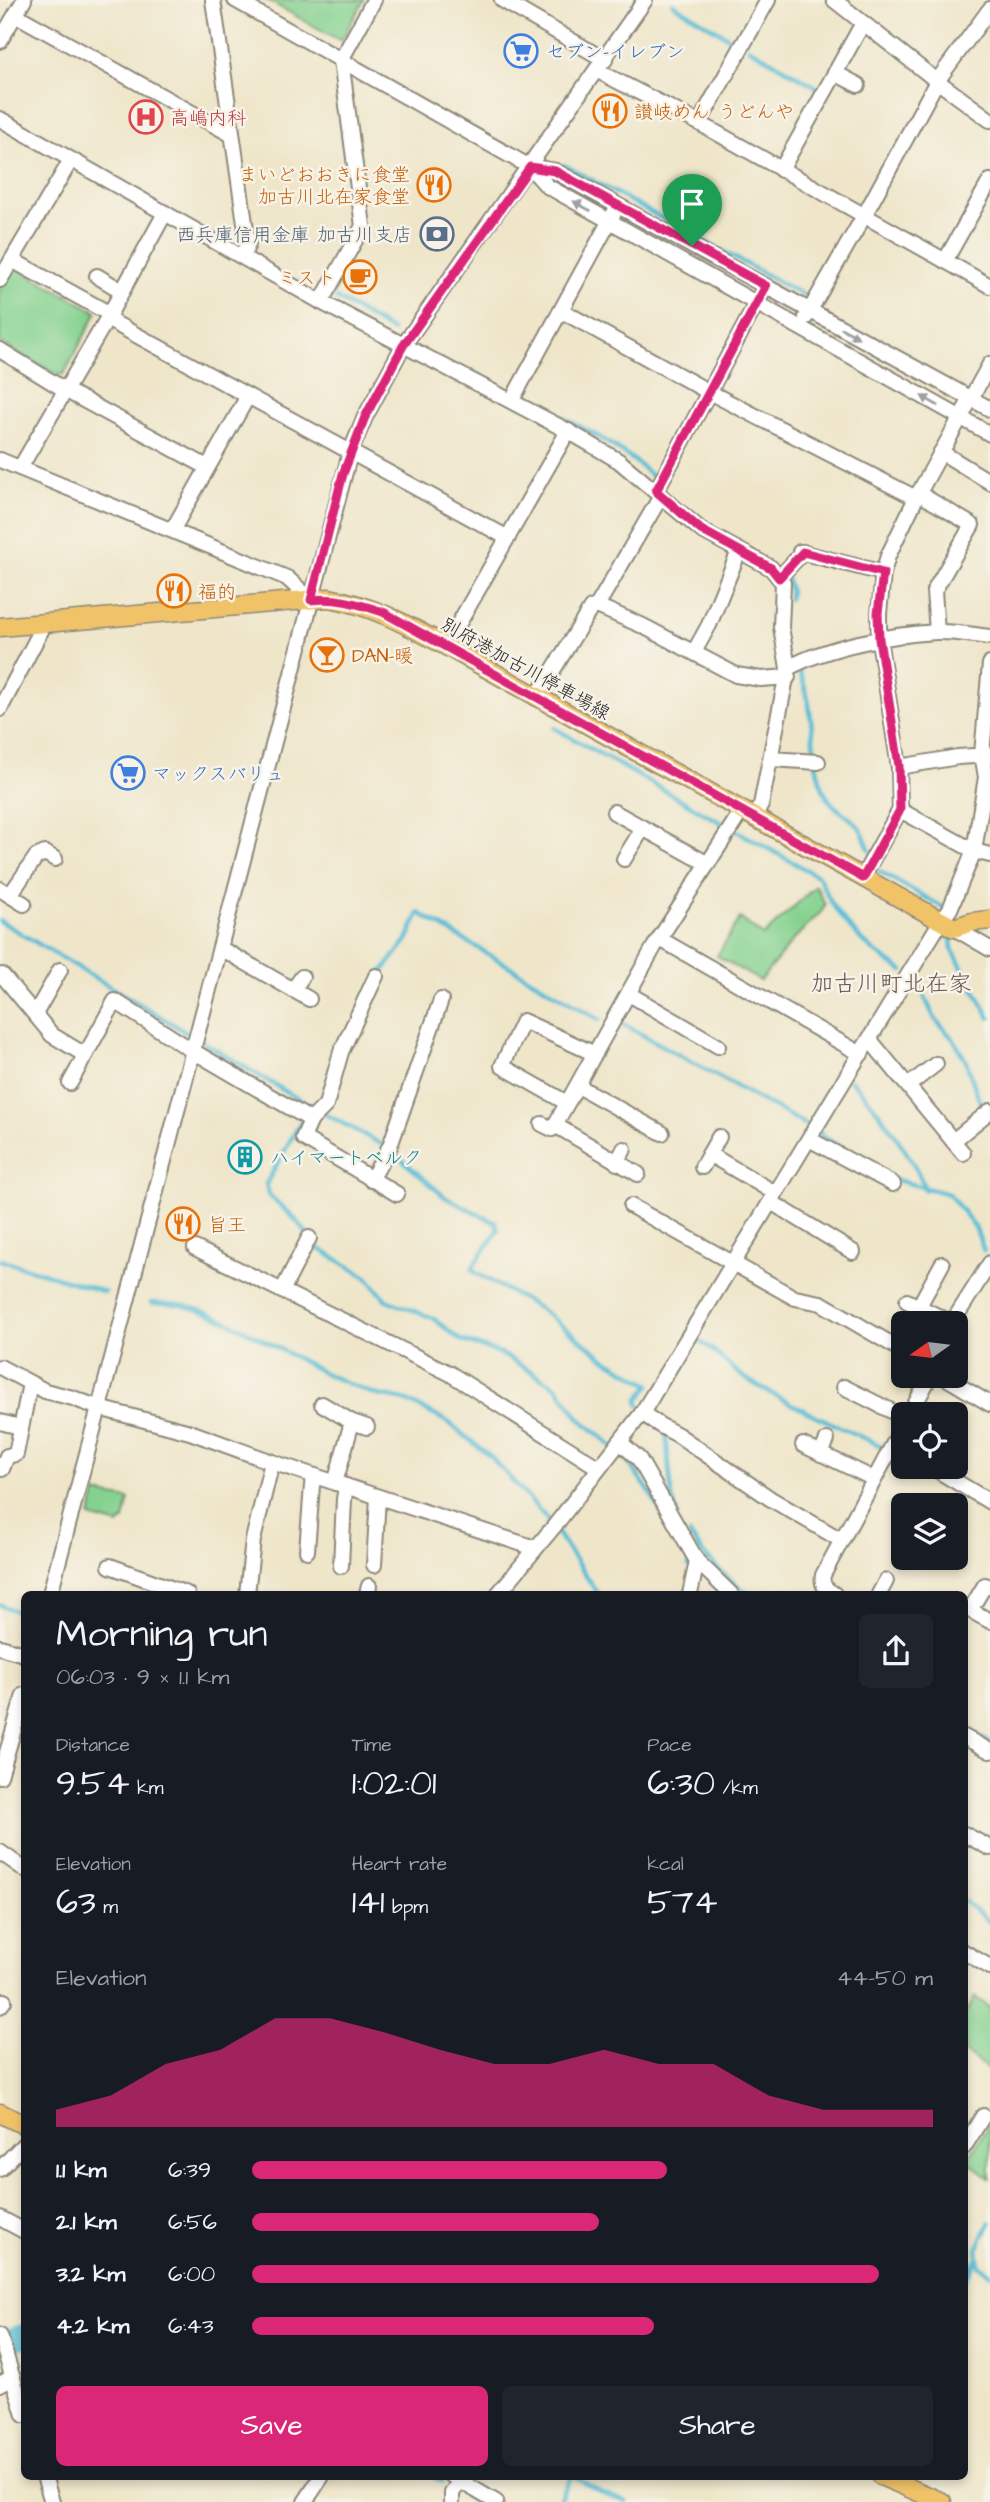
<!DOCTYPE html>
<meta charset="utf-8">
<style>
body{margin:0;font-family:"Architects Daughter","Klee One",sans-serif;background:#20242c;color:#f1f3f6;height:100vh;display:flex;flex-direction:column;font-size:26px;white-space:nowrap}
*{box-sizing:border-box;margin:0}
p{font-size:23px;color:#9ea1a6}
.icon{flex:none;width:38px;height:38px;fill:none;stroke:currentColor;stroke-width:2;stroke-linecap:round;stroke-linejoin:round}
.map{position:relative;flex:1;overflow:hidden}
.sheet{position:absolute;left:21px;top:1591px;width:947px;height:889px;display:flex;flex-direction:column;background:#171b24;border-radius:10px;box-shadow:0 4px 10px #0003}
.sheet>*{flex:none}
.needle{width:46px;rotate:256deg}
.buttons{position:absolute;left:891px;top:1311px;display:grid;gap:14px}
.buttons a{display:grid;place-items:center;width:77px;height:77px;border-radius:10px;background:#171b24;box-shadow:0 4px 10px #0003;font-size:35px}
.pin{position:absolute;display:grid;place-items:center;width:60px;height:60px;color:#fff;margin:-72px -30px;border-radius:50% 50% 50% 0;rotate:-45deg;box-shadow:0 0 7px #0007}
.pin .icon{rotate:45deg}
.round{display:grid;place-items:center;flex:none;width:74px;height:74px;border-radius:10px;background:#20242c}
.head{display:flex;align-items:center;justify-content:space-between;height:119px;padding:0 35px}
h1{font-size:38px;font-weight:600;line-height:52px}
.metrics{display:grid;grid-template-columns:repeat(3,1fr);gap:10px;height:119px;padding:7px 35px}
.metrics div{display:grid;align-content:center}
.metrics b{font-size:35px;font-weight:600}
.metrics small{font-size:19px;font-weight:400}
.metrics p{font-size:19px}
.chart{height:196px;padding:14px 35px}
.chart p{display:flex;justify-content:space-between}
.chart svg{width:100%;height:126px;margin-top:7px;fill:#db2777;opacity:.7}
.button{display:flex;gap:14px;margin-top:auto;padding:14px 35px}
.button a{flex:1;height:80px;border-radius:10px;background:#db2777;color:#fff;font-size:28px;font-weight:600;line-height:80px;text-align:center}
.button a+a{background:#20242c;color:#f1f3f6}
ul{padding:0 35px;list-style:none;font-size:23px}
li{display:grid;grid-template-columns:112px 84px 1fr;align-items:center;height:52px}
li i{height:18px;border-radius:9px;background:#db2777}
.map>svg:first-child{display:block}
.green{fill:#85d290;stroke:#587e5e;stroke-width:2}
.lines{fill:none;stroke-linecap:round;stroke-linejoin:round}
.stream{stroke:#58bdd6;stroke-width:4.5}
.river{stroke:#58bdd6;stroke-width:24}
.minor-casing{stroke:#8d887a;stroke-width:18}
.major-casing{stroke:#8d887a;stroke-width:21}
.minor{stroke:#fff;stroke-width:14}
.major{stroke:#f1c369;stroke-width:18}
.oneway{fill:#a0a0a0}
.route-casing{stroke:#fff;stroke-width:14}
.route{stroke:#db2777;stroke-width:9}
.labels{text-anchor:middle;stroke-width:5;stroke-linejoin:round;paint-order:stroke}
.shop-label{font-size:19px;fill:#366cbe;stroke:#f7f3e8;text-anchor:start}
.food-label{font-size:19px;fill:#c56008;stroke:#f7f3e8;text-anchor:start}
.health-label{font-size:19px;fill:#be3a42;stroke:#f7f3e8;text-anchor:start}
.service-label{font-size:19px;fill:#4e5e75;stroke:#f7f3e8;text-anchor:end}
.street-label{font-size:19px;fill:#2b2b2b;stroke:#f7f3e8}
.culture-label{font-size:19px;fill:#0d838f;stroke:#f7f3e8;text-anchor:start}
.quarter-label{font-size:23px;fill:#6b564e;stroke:#f7f3e8}
</style>
<div class="map">
<svg width="990" height="2502" viewBox="0 0 990 2502">
<rect width="100%" height="100%" fill="#f7f3e8"/>
<filter id="ink" filterUnits="userSpaceOnUse"><feTurbulence type="fractalNoise" baseFrequency=".0143" numOctaves="2"/><feDisplacementMap in="SourceGraphic" scale="14" xChannelSelector="R" yChannelSelector="G"/><feConvolveMatrix kernelMatrix="1 2 1 2 8 2 1 2 1" color-interpolation-filters="sRGB"/></filter>
<filter id="wash" filterUnits="userSpaceOnUse"><feTurbulence type="fractalNoise" baseFrequency=".00686" numOctaves="4" result="noise"/><feDisplacementMap in="SourceGraphic" scale="28" xChannelSelector="R" yChannelSelector="G"/><feGaussianBlur stdDeviation="1.57" result="paint"/><feColorMatrix in="noise" values="0 0 0 0 0 0 0 0 0 0 0 0 0 0 0 0 0 1.4 0 .05"/><feComposite in="paint" operator="in"/></filter>
<g filter="url(#wash)">
<rect width="100%" height="100%" fill="#efe6ca"/>
<g class="green">
<path d="M267,0H364L341,41Z"/>
<path d="M13,266L97,312L64,374L58,375L0,343V288Z"/>
<path d="M816,886L825,905L822,911L793,940L760,981L717,956L740,918L763,936Z"/>
<path d="M96,1493L129,1499L124,1520L118,1525L90,1517Z"/>
<path d="M975,1997L990,2008V2070L964,2052V2017Z"/>
<path d="M990,2122V2179L967,2160Z"/>
</g>
<g class="lines">
<g class="stream">
<path d="M673,4L736,42"/>
<path d="M749,48L820,89"/>
<path d="M564,165L803,295"/>
<path d="M336,298L392,331"/>
<path d="M473,373L507,390"/>
<path d="M524,399C570,421 621,444 657,481"/>
<path d="M787,580L790,590L789,599"/>
<path d="M797,668C817,705 808,747 822,786C831,810 843,810 858,826C864,832 866,843 870,851"/>
<path d="M554,728L727,826"/>
<path d="M737,831L819,877C835,919 865,948 903,971"/>
<path d="M879,871L946,909"/>
<path d="M0,921L305,1103L381,1144"/>
<path d="M950,931L952,949L990,1018"/>
<path d="M380,975L407,940L419,913L600,1020"/>
<path d="M916,979L935,1019L954,1040L966,1061L981,1106"/>
<path d="M616,1025L619,1022L808,1126"/>
<path d="M850,1080C871,1099 918,1163 925,1190"/>
<path d="M310,1105L266,1184L269,1195L296,1220L318,1248L367,1277L386,1300L433,1318L460,1340L500,1353L557,1387L580,1419L624,1456L649,1491L690,1562L689,1566"/>
<path d="M819,1131L822,1136L852,1154"/>
<path d="M394,1153L445,1197L496,1223L498,1230L473,1267V1271L542,1310L605,1359L650,1385L638,1400L639,1405"/>
<path d="M896,1180L949,1194L975,1227L984,1251"/>
<path d="M0,1260L105,1292"/>
<path d="M151,1303L182,1305L206,1312L243,1329L326,1374L373,1394L405,1400L448,1422L493,1459L548,1520"/>
<path d="M692,1339C716,1346 726,1367 748,1380C790,1406 837,1425 881,1446"/>
<path d="M666,1434L672,1497L677,1513"/>
<path d="M557,1533L598,1594"/>
<path d="M690,1535C706,1560 725,1576 748,1594"/>
<path d="M0,1605L24,1614"/>
<path d="M964,1728L990,1743"/>
<path d="M964,1901L990,1922"/>
<path d="M990,2222L977,2249L979,2265L990,2274"/>
<path d="M964,2261L973,2266"/>
<path d="M964,2281L976,2261"/>
<path d="M432,2476L443,2482"/>
<path d="M572,2476L603,2493L627,2502"/>
<path d="M465,2496L473,2502"/>
<path d="M558,2502L571,2476"/>
</g>
<path class="river" d="M0,2342L24,2336"/>
</g>
</g>
<g filter="url(#ink)">
<g class="lines">
<defs>
<g id="minor">
<path d="M213,0L248,244L243,256"/>
<path d="M235,0L530,167L547,186L990,434"/>
<path d="M502,0L605,60"/>
<path d="M834,0L937,81L990,120"/>
<path d="M16,15L232,135"/>
<path d="M0,41L24,0"/>
<path d="M598,71L699,123L990,286"/>
<path d="M835,73L858,85"/>
<path d="M0,119L321,302L568,431L619,461L701,530L771,568L783,583L781,627L788,668"/>
<path d="M699,123L768,0"/>
<path d="M530,167L555,171L990,409"/>
<path d="M781,170L863,23"/>
<path d="M12,260L110,314"/>
<path d="M945,261L990,181"/>
<path d="M97,276L122,291"/>
<path d="M0,280L71,160"/>
<path d="M321,302L363,226L341,60L374,0"/>
<path d="M562,311L709,392L916,498"/>
<path d="M806,317L864,216L937,81L990,9"/>
<path d="M107,319L508,538"/>
<path d="M0,350L65,390L207,467"/>
<path d="M512,400L614,213"/>
<path d="M941,452L990,482"/>
<path d="M0,460L287,578L311,600"/>
<path d="M20,468L107,319L165,213"/>
<path d="M656,491L761,295"/>
<path d="M918,493L972,525L934,591L937,632"/>
<path d="M173,529L248,396"/>
<path d="M800,552L883,573"/>
<path d="M779,578L803,552"/>
<path d="M597,606L643,626L736,675L761,679L788,677"/>
<path d="M446,646L568,431"/>
<path d="M694,652L709,625L739,551"/>
<path d="M536,698L591,608L597,606L661,496"/>
<path d="M0,709L45,623"/>
<path d="M771,759L818,762"/>
<path d="M899,767L958,757L990,755"/>
<path d="M900,810L974,851L990,855"/>
<path d="M614,812L708,864"/>
<path d="M753,818L761,805L788,668C829,646 889,635 936,632C953,631 972,635 990,637"/>
<path d="M624,859L643,828"/>
<path d="M862,878L900,810L899,767L879,639V613L883,573L888,556L916,498L990,364"/>
<path d="M0,889L24,904"/>
<path d="M10,895L36,857L45,853L55,859"/>
<path d="M954,928L990,949"/>
<path d="M660,939L861,1054"/>
<path d="M220,948L309,999"/>
<path d="M2,975L52,1035L85,1055"/>
<path d="M293,990L302,977"/>
<path d="M629,994L718,1046"/>
<path d="M35,1014L60,970"/>
<path d="M870,1040L963,1153"/>
<path d="M70,1083L115,1001L193,1051L311,1120L303,1138L397,1194"/>
<path d="M909,1085L936,1064"/>
<path d="M578,1086L662,1133"/>
<path d="M567,1103L502,1066L523,1021L595,1054"/>
<path d="M311,1120L326,1105L341,1052L376,976"/>
<path d="M542,1124L552,1129L555,1125L638,1174"/>
<path d="M555,1125L654,947L741,812"/>
<path d="M809,1139L893,1184"/>
<path d="M953,1141L990,1111"/>
<path d="M709,1154L775,1193"/>
<path d="M617,1163L624,1149"/>
<path d="M702,1167L719,1137"/>
<path d="M371,1180L390,1146L441,1000"/>
<path d="M771,1202L853,1252"/>
<path d="M631,1206L795,1298L821,1303L903,1351"/>
<path d="M195,1248L449,1373L599,1468"/>
<path d="M282,1291L309,1238"/>
<path d="M907,1301L952,1323"/>
<path d="M918,1308L942,1264"/>
<path d="M952,1323L990,1263"/>
<path d="M0,1367L45,1391L73,1398L99,1408L190,1432L272,1462L535,1548"/>
<path d="M943,1376L990,1404"/>
<path d="M844,1387L903,1417"/>
<path d="M322,1404L352,1422"/>
<path d="M642,1413L661,1426L678,1435L771,1499L841,1540"/>
<path d="M910,1414L930,1376"/>
<path d="M0,1422L20,1427"/>
<path d="M620,1442L639,1459L697,1561L731,1594"/>
<path d="M803,1445L874,1479"/>
<path d="M821,1454L827,1440"/>
<path d="M930,1466L990,1502"/>
<path d="M0,1468L2,1469L7,1456L16,1454L30,1383"/>
<path d="M335,1483L352,1422L367,1427"/>
<path d="M307,1551L312,1485L315,1476"/>
<path d="M374,1565L378,1497"/>
<path d="M110,1566L187,1594"/>
<path d="M341,1566L344,1499L346,1486"/>
<path d="M50,1594L350,453L365,417L403,346L645,0"/>
<path d="M247,1594L253,1540L272,1462"/>
<path d="M367,1594L369,1586"/>
<path d="M498,1594L556,1524L642,1413L941,921L950,909L974,851L986,777L982,754L990,664"/>
<path d="M690,1594L697,1561"/>
<path d="M834,1594C826,1589 821,1586 823,1575L903,1426"/>
<path d="M879,1594L886,1581"/>
<path d="M964,1607L990,1621"/>
<path d="M970,1610L985,1585L990,1587"/>
<path d="M0,1647L24,1654"/>
<path d="M964,1737L990,1751"/>
<path d="M0,1776L24,1695"/>
<path d="M964,1834L990,1848"/>
<path d="M0,1852L24,1869"/>
<path d="M964,1952L990,1967"/>
<path d="M0,2006L4,2001"/>
<path d="M964,2147L983,2116"/>
<path d="M0,2169L24,2144"/>
<path d="M0,2218L24,2231"/>
<path d="M0,2336L24,2415"/>
<path d="M0,2384L13,2377"/>
<path d="M44,2476L52,2502"/>
<path d="M452,2476L496,2502"/>
<path d="M305,2502L322,2476"/>
<path d="M452,2502V2493L460,2481"/>
</g>
<g id="major">
<path d="M0,627L329,598C374,606 407,625 446,646L954,928L972,922L990,920"/>
<path d="M0,2113L24,2125"/>
<path d="M881,2476L942,2502"/>
</g>
</defs>
<use href="#minor" class="minor-casing"/>
<use href="#major" class="major-casing"/>
<use href="#minor" class="minor"/>
<use href="#major" class="major"/>
</g>
<defs><path id="oneway-solid" d="M-6-.8H1V-3.2L6.5 0L1 3.2V.8H-6Z" transform="scale(1.75)"/></defs>
<g class="oneway">
<use href="#oneway-solid" transform="translate(582 206) rotate(-151)"/>
<use href="#oneway-solid" transform="translate(850 333) rotate(29)"/>
<use href="#oneway-solid" transform="translate(930 401) rotate(-150)"/>
</g>
</g>
<g class="lines" filter="url(#ink)">
<defs>
<path id="route" d="M530,167L555,171L766,286L656,491L701,530L771,568L779,578L803,552L883,573L878,613L879,639L899,766L900,810L863,878L383,612C358,604 337,597 311,600L343,474L365,417L403,346Z"/>
</defs>
<use href="#route" class="route-casing"/>
<use href="#route" class="route"/>
</g>
<defs>
<symbol id="supermarket-ring" viewBox="-11 -11 22 22"><circle r="9.5" fill="#f7f3e8" stroke="#3f7fe0" stroke-width="1.5"/><path d="M-6-5.5h2.5l.6 2H6L4.5 2H-2.5L-4.4-4H-6ZM-1.5 3.2a1.3 1.3 0 1 0 .1 0ZM3 3.2a1.3 1.3 0 1 0 .1 0Z" fill="#3f7fe0"/></symbol>
<symbol id="restaurant-ring" viewBox="-11 -11 22 22"><circle r="9.5" fill="#f7f3e8" stroke="#e8710a" stroke-width="1.5"/><path d="M-5-6h1v4h1v-4h1v4h1v-4h1v5L-1.5 .5V6h-2V.5L-5-1ZM5-6V6H3V1.5H1.5Q1.5-4 5-6Z" fill="#e8710a"/></symbol>
<symbol id="hospital-ring" viewBox="-11 -11 22 22"><circle r="9.5" fill="#f7f3e8" stroke="#e0444e" stroke-width="1.5"/><path d="M-5-5h3v3.5h4V-5h3V5h-3V1.5h-4V5h-3Z" fill="#e0444e"/></symbol>
<symbol id="bank-ring" viewBox="-11 -11 22 22"><circle r="9.5" fill="#f7f3e8" stroke="#5c6f8a" stroke-width="1.5"/><path d="M-6-4H6V4H-6ZM0-2.3a2.3 2.3 0 1 0 0 4.6a2.3 2.3 0 1 0 0-4.6Z" fill="#5c6f8a"/></symbol>
<symbol id="cafe-ring" viewBox="-11 -11 22 22"><circle r="9.5" fill="#f7f3e8" stroke="#e8710a" stroke-width="1.5"/><path d="M-5.5-4.5H6V0H3Q3 3.5 0 3.5H-2.5Q-5.5 3.5-5.5 0ZM3-3.2v2h1.7v-2ZM-6 4.5H4V6H-6Z" fill="#e8710a"/></symbol>
<symbol id="bar-ring" viewBox="-11 -11 22 22"><circle r="9.5" fill="#f7f3e8" stroke="#e8710a" stroke-width="1.5"/><path d="M-6-5H6L.8 .8V4.5H3.5V6h-7V4.5H-.8V.8Z" fill="#e8710a"/></symbol>
<symbol id="building-ring" viewBox="-11 -11 22 22"><circle r="9.5" fill="#f7f3e8" stroke="#0f9aa8" stroke-width="1.5"/><path d="M-4-6H4V6H1V3H-1V6H-4ZM-2.5-4.3h1.7v1.8h-1.7ZM.8-4.3h1.7v1.8H.8ZM-2.5-1h1.7V.8h-1.7ZM.8-1h1.7V.8H.8Z" fill="#0f9aa8"/></symbol>
</defs>
<g fill-rule="evenodd">
<use href="#supermarket-ring" x="502" y="32" width="38" height="38"/>
<use href="#restaurant-ring" x="591" y="92" width="38" height="38"/>
<use href="#hospital-ring" x="127" y="98" width="38" height="38"/>
<use href="#restaurant-ring" x="415" y="166" width="38" height="38"/>
<use href="#bank-ring" x="418" y="215" width="38" height="38"/>
<use href="#cafe-ring" x="341" y="258" width="38" height="38"/>
<use href="#restaurant-ring" x="155" y="572" width="38" height="38"/>
<use href="#bar-ring" x="308" y="636" width="38" height="38"/>
<use href="#supermarket-ring" x="109" y="754" width="38" height="38"/>
<use href="#building-ring" x="226" y="1138" width="38" height="38"/>
<use href="#restaurant-ring" x="164" y="1205" width="38" height="38"/>
</g>
<g class="labels">
<g class="shop-label">
<text x="546" y="58">セブン-イレブン</text>
<text x="152" y="780">マックスバリュ</text>
</g>
<g class="food-label">
<text x="634" y="118">讃岐めん うどんや</text>
<text x="410" y="181" text-anchor="end">まいどおおきに食堂<tspan x="410" dy="22">加古川北在家食堂</tspan></text>
<text x="336" y="284" text-anchor="end">ミスト</text>
<text x="198" y="598">福的</text>
<text x="352" y="662">DAN-暖</text>
<text x="208" y="1231">旨王</text>
</g>
<g class="health-label">
<text x="170" y="124">高嶋内科</text>
</g>
<g class="service-label">
<text x="412" y="241">西兵庫信用金庫 加古川支店</text>
</g>
<g class="street-label">
<text transform="translate(526 668) rotate(29)" y="7">別府港加古川停車場線</text>
</g>
<g class="culture-label">
<text x="270" y="1164">ハイマートベルク</text>
</g>
<g class="quarter-label">
<text x="891" y="991">加古川町北在家</text>
</g>
</g>
</svg>
<div class="buttons">
<a><svg class="needle" viewBox="-14 -14 28 28"><path d="M0-13l5 13h-10z" fill="#e53935"/><path d="M0 13l5-13h-10z" fill="#9ea1a6"/></svg></a>
<a><svg class="icon" aria-label="locate" viewBox="0 0 24 24"><circle cx="12" cy="12" r="6"/><path d="M12 2v4M12 18v4M2 12h4M18 12h4"/></svg></a>
<a><svg class="icon" aria-label="layers" viewBox="0 0 24 24"><path d="M12 4l9 5-9 5-9-5zM3 14l9 5 9-5"/></svg></a>
</div>
<div class="pin" style="left:692px;top:246px;background:#1e9e55"><svg class="icon" aria-label="arrive" viewBox="0 0 24 24"><path d="M6 21V4h12l-3 4 3 4H6"/></svg></div>
<section class="sheet">
<div class="head"><div><h1>Morning run</h1><p>06:03 · 9 × 1.1 km</p></div><a class="round"><svg class="icon" aria-label="share" viewBox="0 0 24 24"><path d="M12 15V3M7 8l5-5 5 5M5 13v7h14v-7"/></svg></a></div>
<div class="metrics">
<div><p>Distance</p><b>9.54<small> km</small></b></div>
<div><p>Time</p><b>1:02:01</b></div>
<div><p>Pace</p><b>6:30<small> /km</small></b></div>
</div>
<div class="metrics">
<div><p>Elevation</p><b>63<small> m</small></b></div>
<div><p>Heart rate</p><b>141<small> bpm</small></b></div>
<div><p>kcal</p><b>574</b></div>
</div>
<div class="chart"><p><span>Elevation</span>44–50 m</p>
<svg viewBox="0 0 160 44" preserveAspectRatio="none"><path d="M0 44V38L10 33L20 22L30 17L40 6L50 6L60 11L70 17L80 22L90 22L100 17L110 22L120 22L130 33L140 38L150 38L160 38V44z"/></svg>
</div>
<ul>
<li><b>1.1 km</b>6:39<i style="width:61%"></i></li>
<li><b>2.1 km</b>6:56<i style="width:51%"></i></li>
<li><b>3.2 km</b>6:00<i style="width:92%"></i></li>
<li><b>4.2 km</b>6:43<i style="width:59%"></i></li>
</ul>
<div class="button"><a>Save</a><a>Share</a></div>
</section>
</div>
